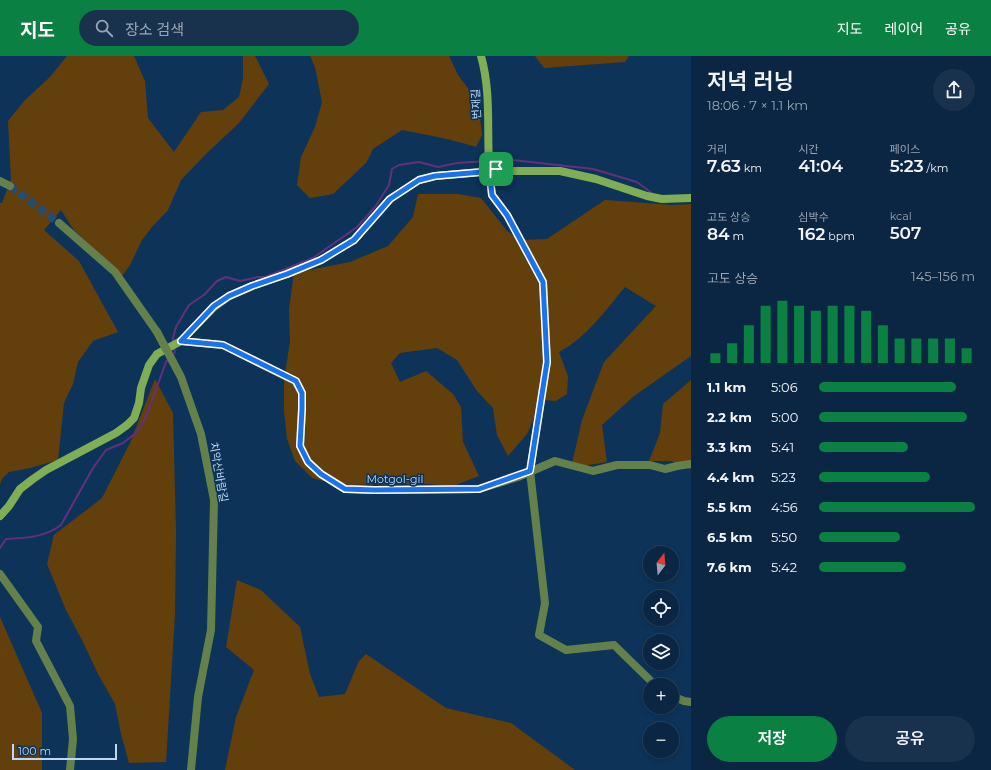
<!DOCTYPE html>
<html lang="ko">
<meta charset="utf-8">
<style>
body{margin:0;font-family:Montserrat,"Noto Sans KR",sans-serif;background:#18324e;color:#f1f3f6;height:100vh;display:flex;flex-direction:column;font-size:15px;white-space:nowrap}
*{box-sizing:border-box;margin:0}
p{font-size:13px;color:#99a5b2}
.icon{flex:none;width:22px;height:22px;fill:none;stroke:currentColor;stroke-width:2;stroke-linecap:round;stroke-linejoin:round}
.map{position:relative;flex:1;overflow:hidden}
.sheet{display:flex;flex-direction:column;background:#0a2643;width:300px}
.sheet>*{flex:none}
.needle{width:26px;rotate:16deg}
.fabs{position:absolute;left:643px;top:490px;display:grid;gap:8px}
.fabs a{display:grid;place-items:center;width:36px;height:36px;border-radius:50%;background:#0a2643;box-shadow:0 2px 6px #0003,0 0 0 1px #2a435c;font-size:20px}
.scale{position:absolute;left:12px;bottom:10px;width:105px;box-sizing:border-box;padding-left:4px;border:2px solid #bdd7f4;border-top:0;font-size:11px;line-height:14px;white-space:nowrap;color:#bdd7f4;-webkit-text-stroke:3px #0d3359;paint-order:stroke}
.pin{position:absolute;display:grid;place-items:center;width:34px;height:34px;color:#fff;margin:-17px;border-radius:8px;box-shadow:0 2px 6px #0006}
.round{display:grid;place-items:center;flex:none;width:42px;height:42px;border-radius:21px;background:#18324e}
.head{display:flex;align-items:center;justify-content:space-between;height:68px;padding:0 16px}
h1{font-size:22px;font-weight:600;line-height:30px}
.stats{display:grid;grid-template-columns:repeat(3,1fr);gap:6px;height:68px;padding:4px 16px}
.stats div{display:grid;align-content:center}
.stats b{font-size:17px;font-weight:600}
.stats small{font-size:11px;font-weight:400}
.stats p{font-size:11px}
.chart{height:112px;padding:8px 16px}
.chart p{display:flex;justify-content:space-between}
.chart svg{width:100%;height:72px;margin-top:4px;stroke:#0b8043;stroke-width:6}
.action{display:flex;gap:8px;margin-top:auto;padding:8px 16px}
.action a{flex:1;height:46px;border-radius:24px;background:#0b8043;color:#fff;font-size:16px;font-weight:600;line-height:46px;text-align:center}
.action a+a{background:#18324e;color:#f1f3f6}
ul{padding:0 16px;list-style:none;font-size:13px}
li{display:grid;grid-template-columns:64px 48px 1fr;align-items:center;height:30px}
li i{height:10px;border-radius:5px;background:#0b8043}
header{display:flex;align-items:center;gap:24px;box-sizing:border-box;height:56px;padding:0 20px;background:#0b8043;color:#fff}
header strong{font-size:19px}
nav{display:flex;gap:22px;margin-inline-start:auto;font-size:14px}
.search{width:280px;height:36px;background:#18324e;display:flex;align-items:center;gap:10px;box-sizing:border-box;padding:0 14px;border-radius:22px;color:#99a5b2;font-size:15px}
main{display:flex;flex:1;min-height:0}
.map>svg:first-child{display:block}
.green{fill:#63400b}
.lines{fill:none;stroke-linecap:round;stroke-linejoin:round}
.stream{stroke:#62317d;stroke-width:2}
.street-tunnel{stroke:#274c70;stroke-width:8;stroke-dasharray:8 4;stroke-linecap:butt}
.street{stroke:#64814b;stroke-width:8}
.secondary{stroke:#80ae55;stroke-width:8}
.street-bridge{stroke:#64814b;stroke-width:8}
.route-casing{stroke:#fff;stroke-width:8}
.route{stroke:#1a73e8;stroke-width:5}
.labels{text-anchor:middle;stroke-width:3.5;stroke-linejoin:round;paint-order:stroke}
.street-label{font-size:11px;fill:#bdd7f4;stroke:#0d3359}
</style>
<header>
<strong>지도</strong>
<div class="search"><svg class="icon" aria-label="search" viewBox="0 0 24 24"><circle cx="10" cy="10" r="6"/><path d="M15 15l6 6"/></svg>장소 검색</div>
<nav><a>지도</a><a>레이어</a><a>공유</a></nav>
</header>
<main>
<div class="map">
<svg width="691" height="714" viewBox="0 0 691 714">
<rect width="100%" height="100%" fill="#0d3359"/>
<g class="green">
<path d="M67,0H134L145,25L148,62L174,96L201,56L223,54L239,41L243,22V0H255L269,28L239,67L207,97L181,124L168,154L152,171L142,184L130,209L122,220L74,174L61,154L44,174L79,205L118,276L93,285L78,306L73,328L64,347L58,404L30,412L9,416L2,423L0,429V147H2L11,123L8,65L25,44L50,21Z"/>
<path d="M310,0H449L458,19L470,35L479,53L482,79L476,91C452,83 427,79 402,74L373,93L366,107L333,138L310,142L297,129L301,101L315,71L322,46L315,11Z"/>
<path d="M535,0H629L625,6L544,12Z"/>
<path d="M418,138H458L481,142L507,175L520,184L547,183L605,144L672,149L691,148V300L634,340L602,369L607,406L571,412L582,364L604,306L656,250L625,231C605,255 587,281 559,296L568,320L567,338L556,345L542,344L527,378L508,400L497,379L493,352L477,335L457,304L437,292L400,297L391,307L400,326L426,315L453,338L461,351L463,386L479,420L453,430L427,428L338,429L312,422L295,405L287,383L284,355V326L290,285L289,253L294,217L350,206L388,190L413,161Z"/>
<path d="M155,323L173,357L176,475L175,559L166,706L129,707L121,678L115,648L98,618L83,586L66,554L47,508L54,479L102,442L130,387Z"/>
<path d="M691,324V413L671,405H649L660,377L663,348Z"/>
<path d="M237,524L261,534L300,571L310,618L319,641L345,638L359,605L366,598L446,652L511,667L575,714H225L236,661L254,614L226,591Z"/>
<path d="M0,561L42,657V714H0Z"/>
</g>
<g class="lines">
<g class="stream">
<path d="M492,105L513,104L593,113L637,126L653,138"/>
<path d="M173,287V282L176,271L189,249L204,239L217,225L226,221L240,225L258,221H265L313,202L357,171L375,151L389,129L392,113L399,109L419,106L438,111L457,107L487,105"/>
<path d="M172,300L175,296L174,292"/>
<path d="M0,492L6,483C27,482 45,481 61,469L93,412L106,394L123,387L137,376L146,361L166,306L169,303"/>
</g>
<path class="street-tunnel" d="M10,130L59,167"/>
<g class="street">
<path d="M490,123L492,139L507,159L543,226L547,306L530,415L545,547L539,579L566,594L614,589L655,629"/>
<path d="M0,125L10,130"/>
<path d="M59,167L115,216L157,276"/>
<path d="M181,285L223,289L295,325L302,337V353L300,390L308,406L321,418L345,433L374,434L479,433L518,421L555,405L593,415L617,409H650L665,413L677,410L691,408"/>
<path d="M173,306L181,321L201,378L214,444L211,574L198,641L191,714"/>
<path d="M0,518L38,571L36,585L70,650L73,683L70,714"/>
<path d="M672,640L684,645L691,646"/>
</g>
<g class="secondary">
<path d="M481,0C491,35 487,72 489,108"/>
<circle cx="489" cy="115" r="7"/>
<path d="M497,115H560L596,123L647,140L662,143L691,142"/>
<path d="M0,460L9,450L20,433L33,423L46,414L116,377L127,369L134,362L139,347L141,332L149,309L157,298L181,285L214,251L229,240L252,230L287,218L321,204L354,184L390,143L419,124L435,120L482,116"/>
</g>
<path class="street-bridge" d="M157,276L173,306"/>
</g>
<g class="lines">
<defs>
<path id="route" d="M489,108L493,109L496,115L495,120L490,122L492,139L507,159L543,226L547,306L530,415L479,433L374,434L345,433L321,418L308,406L300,390L302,353V337L296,325L223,289L181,285L214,250L229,240L252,230L287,218L321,204L354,184L390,143L419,124L435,120L482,116L484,110Z"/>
</defs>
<use href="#route" class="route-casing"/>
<use href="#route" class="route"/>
</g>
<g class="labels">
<g class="street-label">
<text transform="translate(476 48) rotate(-93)" y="4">번재길</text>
<text transform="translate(219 416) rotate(80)" y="4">치악산바람길</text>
<text x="395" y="427">Motgol-gil</text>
</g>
</g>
</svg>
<div class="fabs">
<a><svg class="needle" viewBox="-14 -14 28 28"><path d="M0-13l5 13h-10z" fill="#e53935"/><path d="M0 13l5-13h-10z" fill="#99a5b2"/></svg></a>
<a><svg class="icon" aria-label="locate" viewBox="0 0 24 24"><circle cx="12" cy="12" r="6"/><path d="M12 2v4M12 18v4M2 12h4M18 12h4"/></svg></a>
<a><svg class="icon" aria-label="layers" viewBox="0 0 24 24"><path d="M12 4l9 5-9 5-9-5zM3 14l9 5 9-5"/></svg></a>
<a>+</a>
<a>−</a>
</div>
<div class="scale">100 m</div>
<div class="pin" style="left:496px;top:113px;background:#1e9e55"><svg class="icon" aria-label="arrive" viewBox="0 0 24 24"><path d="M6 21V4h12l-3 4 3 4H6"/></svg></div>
</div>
<section class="sheet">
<div class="head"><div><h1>저녁 러닝</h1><p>18:06 · 7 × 1.1 km</p></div><a class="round"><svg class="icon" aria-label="share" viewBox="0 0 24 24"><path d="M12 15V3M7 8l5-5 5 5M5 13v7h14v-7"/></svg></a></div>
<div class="stats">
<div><p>거리</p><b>7.63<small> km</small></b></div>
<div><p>시간</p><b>41:04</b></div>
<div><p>페이스</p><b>5:23<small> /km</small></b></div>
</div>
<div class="stats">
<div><p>고도 상승</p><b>84<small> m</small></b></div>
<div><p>심박수</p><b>162<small> bpm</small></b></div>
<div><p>kcal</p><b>507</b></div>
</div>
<div class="chart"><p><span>고도 상승</span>145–156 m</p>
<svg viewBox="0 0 160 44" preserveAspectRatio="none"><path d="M5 44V38M15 44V32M25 44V21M35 44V9M45 44V6M55 44V9M65 44V12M75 44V9M85 44V9M95 44V12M105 44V21M115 44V29M125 44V29M135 44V29M145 44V29M155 44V35"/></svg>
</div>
<ul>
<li><b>1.1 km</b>5:06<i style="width:88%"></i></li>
<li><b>2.2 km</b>5:00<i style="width:95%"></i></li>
<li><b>3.3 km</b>5:41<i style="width:57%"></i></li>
<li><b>4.4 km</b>5:23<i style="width:71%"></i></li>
<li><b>5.5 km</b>4:56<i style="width:100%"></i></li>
<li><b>6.5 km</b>5:50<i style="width:52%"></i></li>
<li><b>7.6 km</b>5:42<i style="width:56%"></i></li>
</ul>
<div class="action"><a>저장</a><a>공유</a></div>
</section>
</main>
